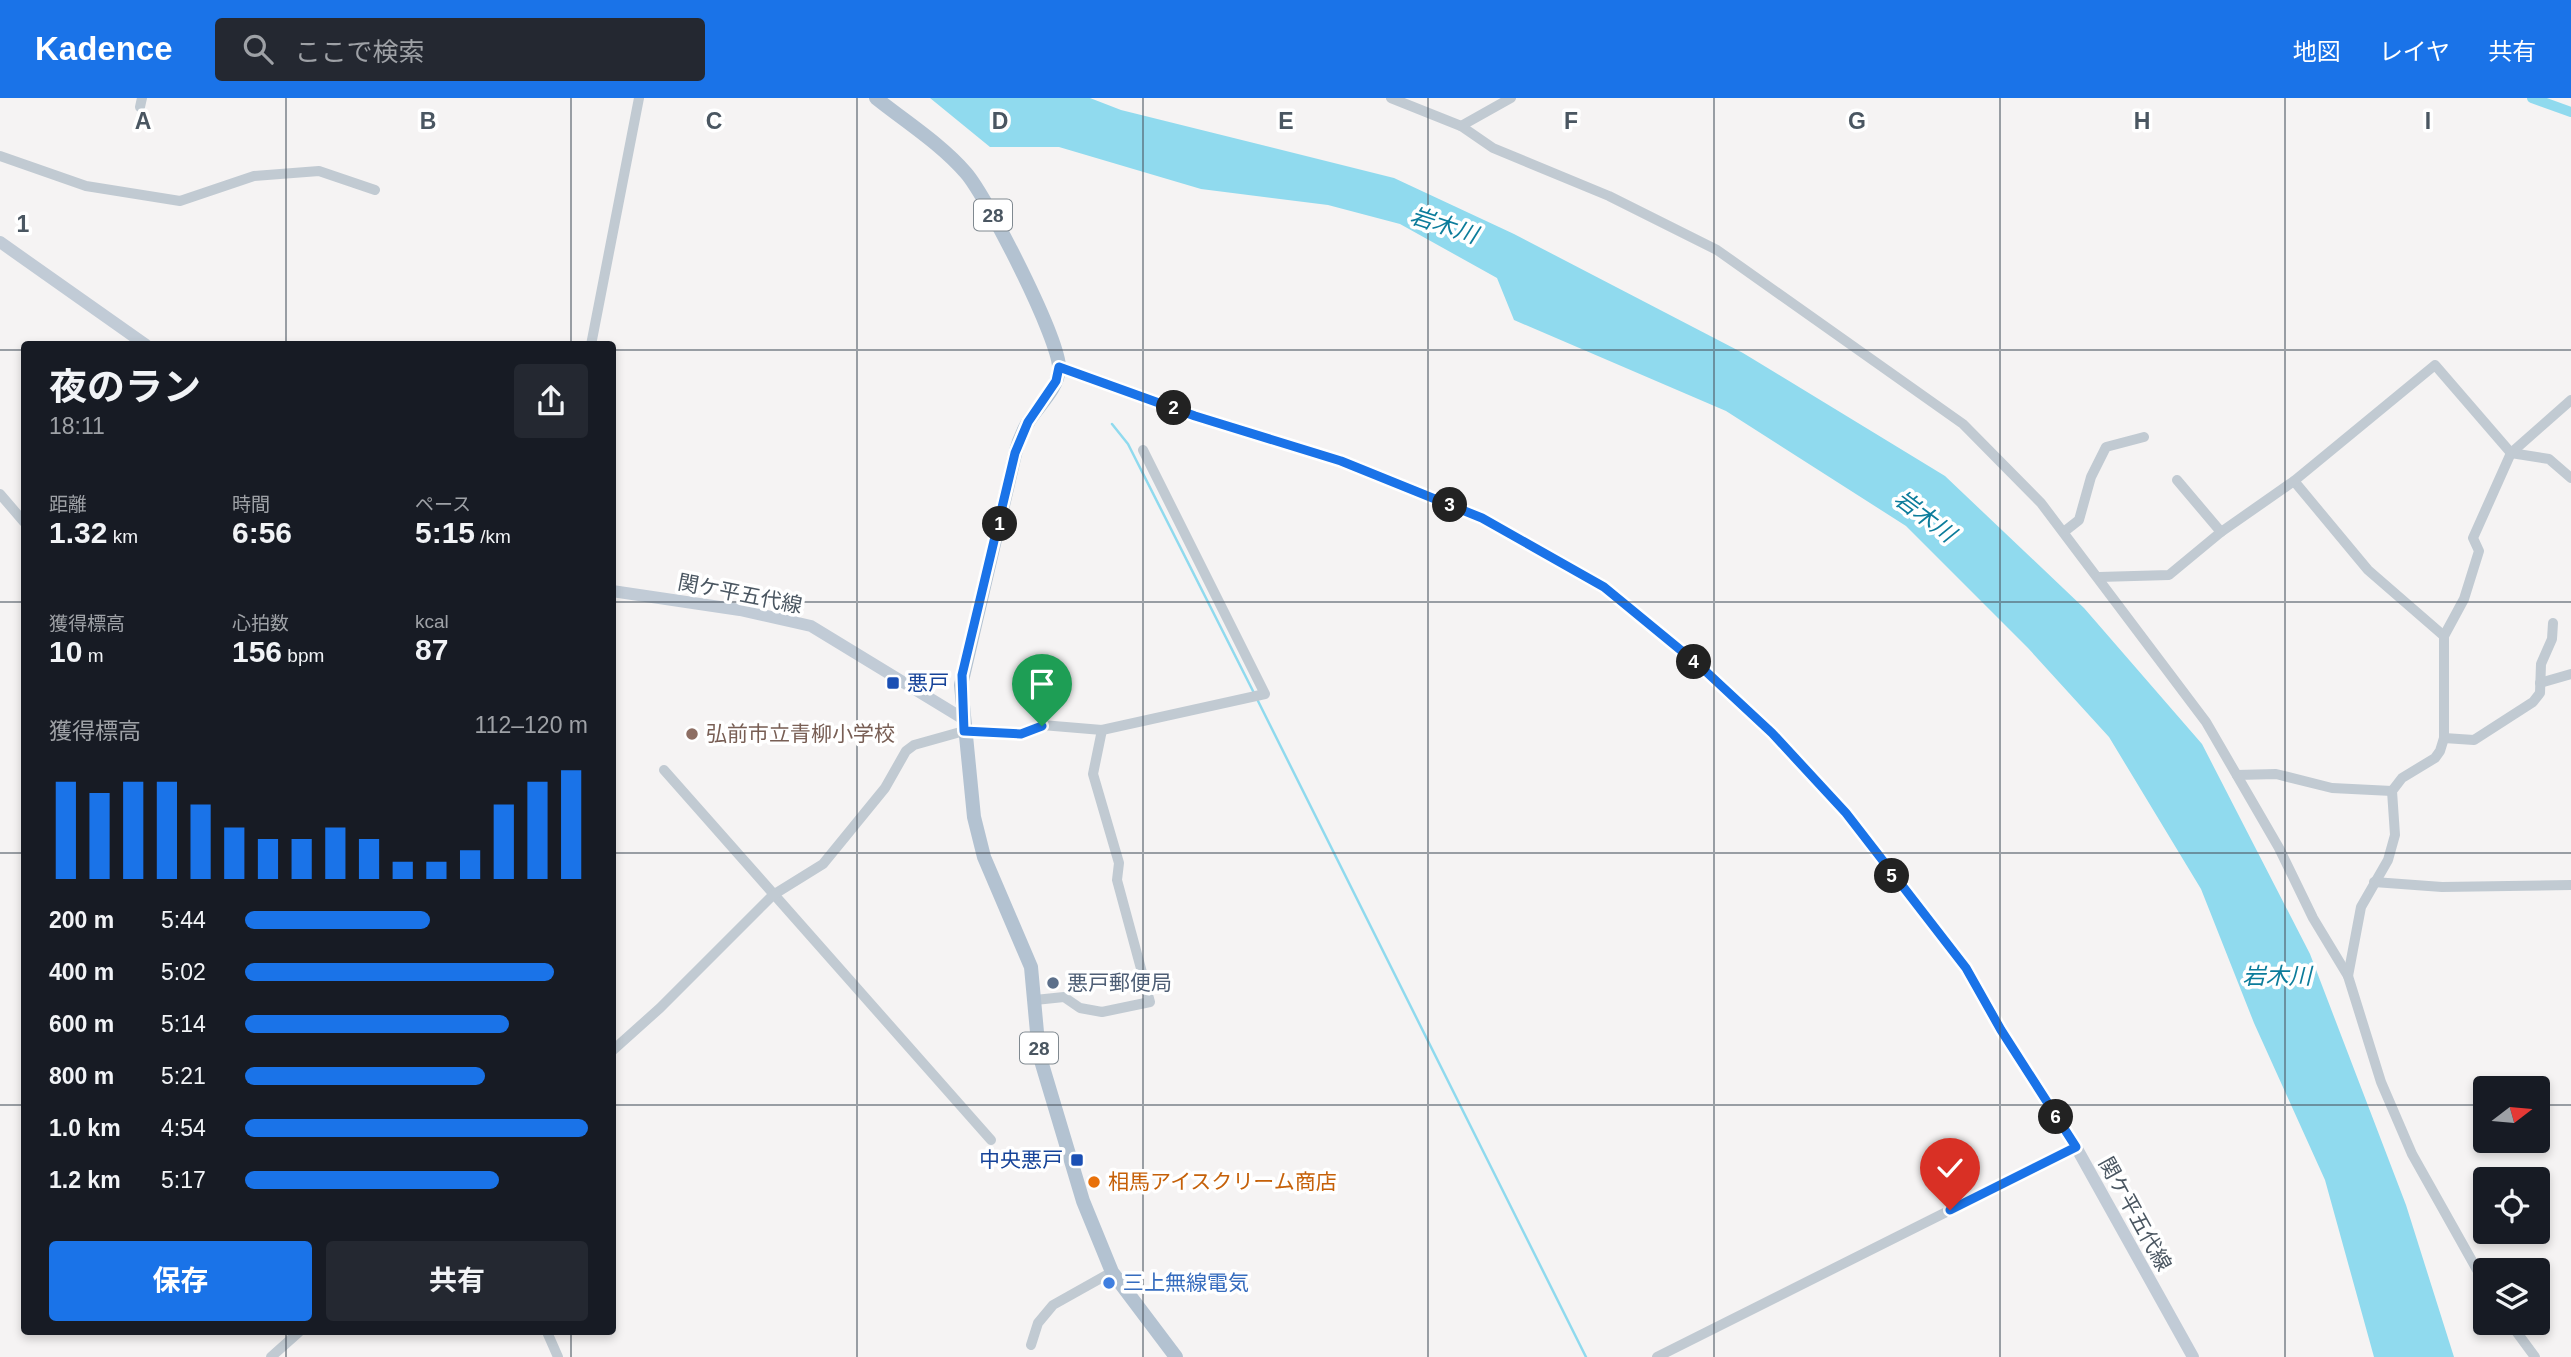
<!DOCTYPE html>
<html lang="ja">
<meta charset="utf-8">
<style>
body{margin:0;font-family:Helvetica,"Noto Sans JP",sans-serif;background:#242831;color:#f1f3f6;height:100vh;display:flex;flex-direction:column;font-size:26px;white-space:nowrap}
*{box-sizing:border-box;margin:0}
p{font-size:23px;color:#9ea1a6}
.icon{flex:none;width:38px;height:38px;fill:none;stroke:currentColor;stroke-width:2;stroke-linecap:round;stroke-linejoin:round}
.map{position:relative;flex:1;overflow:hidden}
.details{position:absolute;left:21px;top:243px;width:595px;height:994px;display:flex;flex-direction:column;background:#171b24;border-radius:7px;box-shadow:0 4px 10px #0003}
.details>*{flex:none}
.needle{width:46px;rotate:74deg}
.fabs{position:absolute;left:2473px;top:978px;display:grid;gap:14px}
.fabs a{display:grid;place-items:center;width:77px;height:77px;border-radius:7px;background:#171b24;box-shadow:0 4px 10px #0003;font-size:35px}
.pin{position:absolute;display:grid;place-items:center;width:60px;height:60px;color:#fff;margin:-72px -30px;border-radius:50% 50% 50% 0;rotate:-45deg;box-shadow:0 0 7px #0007}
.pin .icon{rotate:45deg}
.km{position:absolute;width:35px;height:35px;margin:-18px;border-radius:50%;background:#222;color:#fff;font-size:19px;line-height:35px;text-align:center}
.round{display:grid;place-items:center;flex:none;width:74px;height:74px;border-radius:7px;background:#242831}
.headline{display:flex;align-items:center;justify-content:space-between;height:119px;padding:0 28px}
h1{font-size:38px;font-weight:700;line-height:52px}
.figures{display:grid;grid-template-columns:repeat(3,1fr);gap:10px;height:119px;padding:7px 28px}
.figures div{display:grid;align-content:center}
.figures b{font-size:30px;font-weight:700}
.figures small{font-size:19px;font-weight:400}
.figures p{font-size:19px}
.chart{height:196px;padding:14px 28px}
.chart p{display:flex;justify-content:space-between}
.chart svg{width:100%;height:126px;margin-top:7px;stroke:#1a73e8;stroke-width:6}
.cta{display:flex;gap:14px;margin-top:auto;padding:14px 28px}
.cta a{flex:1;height:80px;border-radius:7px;background:#1a73e8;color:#fff;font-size:28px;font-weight:700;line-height:80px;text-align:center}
.cta a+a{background:#242831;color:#f1f3f6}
ul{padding:0 28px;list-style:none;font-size:23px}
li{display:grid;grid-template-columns:112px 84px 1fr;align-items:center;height:52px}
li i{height:18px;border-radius:9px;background:#1a73e8}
header{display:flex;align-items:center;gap:42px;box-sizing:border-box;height:98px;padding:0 35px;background:#1a73e8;color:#fff}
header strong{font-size:33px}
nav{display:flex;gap:38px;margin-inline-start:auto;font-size:24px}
.search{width:490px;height:63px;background:#242831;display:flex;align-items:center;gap:18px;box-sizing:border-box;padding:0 24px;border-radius:7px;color:#9ea1a6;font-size:26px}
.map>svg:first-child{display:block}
.water{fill:#90daee}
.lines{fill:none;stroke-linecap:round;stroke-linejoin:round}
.stream{stroke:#90daee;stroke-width:2.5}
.canal{stroke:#90daee;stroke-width:10}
.minor{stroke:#c1cad2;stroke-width:10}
.secondary{stroke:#c1cbd6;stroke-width:12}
.primary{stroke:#b3c2d1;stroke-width:14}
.route-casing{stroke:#fff;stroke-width:14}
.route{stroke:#1a73e8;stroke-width:9}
.grid{fill:none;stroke:#4a5661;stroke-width:2;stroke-opacity:0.55}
.transit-dot{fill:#1a4fb4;stroke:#fff;stroke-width:2.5}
.education-dot{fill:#8d6e63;stroke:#fff;stroke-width:2.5}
.service-dot{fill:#5c6f8a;stroke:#fff;stroke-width:2.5}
.food-dot{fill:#e8710a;stroke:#fff;stroke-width:2.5}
.shop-dot{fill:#3f7fe0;stroke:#fff;stroke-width:2.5}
.labels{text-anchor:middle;stroke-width:7;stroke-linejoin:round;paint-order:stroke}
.shield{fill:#fff;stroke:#808990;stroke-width:2}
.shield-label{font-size:19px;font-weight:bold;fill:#4a5661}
.street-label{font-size:21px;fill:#4a5661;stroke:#fff}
.transit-label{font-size:21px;fill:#164399;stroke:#fff;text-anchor:start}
.education-label{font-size:21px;fill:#785e54;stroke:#fff;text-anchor:start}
.service-label{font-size:21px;fill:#4e5e75;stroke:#fff;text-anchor:start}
.food-label{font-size:21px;fill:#c56008;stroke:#fff;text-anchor:start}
.shop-label{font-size:21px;fill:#366cbe;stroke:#fff;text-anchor:start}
.water-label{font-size:23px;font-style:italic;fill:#0c7c9b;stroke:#fff}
.grid-label{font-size:23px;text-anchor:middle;font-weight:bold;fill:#4a5661;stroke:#fff;stroke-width:7;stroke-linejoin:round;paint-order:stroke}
</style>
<header>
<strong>Kadence</strong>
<div class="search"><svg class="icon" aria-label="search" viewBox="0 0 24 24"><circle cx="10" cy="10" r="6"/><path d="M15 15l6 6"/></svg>ここで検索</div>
<nav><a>地図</a><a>レイヤ</a><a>共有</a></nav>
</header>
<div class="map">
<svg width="2571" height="1259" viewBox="0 0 2571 1259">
<rect width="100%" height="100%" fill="#f5f3f3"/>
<path class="water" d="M930,0H1090L1121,12L1394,80L1514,136L1743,255L1945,378L2084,510L2202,646L2310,856L2406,1107L2454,1259H2374L2325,1082L2254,925L2201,791L2109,639L2028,550L1906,428L1726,313L1514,222L1497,180L1400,126L1328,107L1201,91L1059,49H990Z"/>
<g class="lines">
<g class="stream">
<path d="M1112,326L1128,346L1254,595"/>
<path d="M1257,601L1586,1259"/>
</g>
<path class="canal" d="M2532,0L2571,14"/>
<g class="minor">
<path d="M1391,0L1461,28L1493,50L1609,98L1717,152L1963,326L2041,405L2206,624L2279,750L2313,820L2348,878L2381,984L2412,1056L2485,1186"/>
<path d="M140,9L142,0"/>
<path d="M1461,28L1511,0"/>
<path d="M0,58L86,88L180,103L254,78L319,73L375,92"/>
<path d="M591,247L639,0"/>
<path d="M2177,382L2221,434"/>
<path d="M2294,383L2368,472L2444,538"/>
<path d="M0,396L24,424"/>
<path d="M2065,433L2079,422L2091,379L2106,349L2144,339"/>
<path d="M2099,479L2169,477L2221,434L2294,383L2435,267L2511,355L2549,361L2571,380"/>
<path d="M2540,585L2571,576"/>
<path d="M2444,640L2474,642L2533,604L2540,595L2541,566L2552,541L2553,525"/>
<path d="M664,672L991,1042"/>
<path d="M2237,677L2276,676L2332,690L2392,693"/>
<path d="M2374,784L2442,789L2571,787"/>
<path d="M2348,878L2361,809L2388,762L2395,737L2392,693L2402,680L2435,660L2440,653L2444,640V538L2464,501L2479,453L2473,440L2511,355L2571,302"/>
<path d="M1035,902L1064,899L1080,910L1102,914L1150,904L1117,782L1119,765L1093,676L1102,632"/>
<path d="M612,953L660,910L773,797L823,766L885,690L906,653L914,647L964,633L1021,636L1042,627L1102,632L1265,596L1143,352"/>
<path d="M2510,1225L2535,1259"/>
<path d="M547,1234L558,1259"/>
<path d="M1031,1247L1038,1225L1053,1207L1112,1174"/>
<path d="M271,1259L299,1234"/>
<path d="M1657,1259L2076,1049"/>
</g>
<g class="secondary">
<path d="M0,144L146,247"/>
<path d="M1059,269L1195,318L1341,363L1482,420L1604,489L1700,568L1772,635L1846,715L1966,870L2001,932L2076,1049L2193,1259"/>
<path d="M612,493L740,512L811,528L962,620"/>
</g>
<path class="primary" d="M876,0C906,24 941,46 966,75C987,99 1061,244 1059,271C1057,293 1037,308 1027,326C1022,335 1018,345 1015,356L961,587L974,719L984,759L1031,869L1039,956L1083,1103L1112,1174L1176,1259"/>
</g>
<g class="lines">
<defs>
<path id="route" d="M1042,628L1021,636L964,633L962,577L1015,355L1028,324L1056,283L1059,269L1195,318L1341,363L1482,420L1604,489L1700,568L1772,635L1846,715L1966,870L2001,932L2076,1049L1950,1112"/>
</defs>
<use href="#route" class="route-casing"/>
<use href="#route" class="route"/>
</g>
<path class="grid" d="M286,0V247M571,0V247M857,0V1259M1143,0V1259M1428,0V1259M1714,0V1259M2000,0V1259M2285,0V1259M0,252H24M612,252H2571M0,504H24M612,504H2571M0,755H24M612,755H2571M0,1007H24M612,1007H2485M2538,1007H2571M286,1234V1259M571,1234V1259"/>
<g class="transit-dot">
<rect x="886" y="578" width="14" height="14" rx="3.5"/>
<rect x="1070" y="1055" width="14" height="14" rx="3.5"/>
</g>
<circle class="education-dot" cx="692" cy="636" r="7"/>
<circle class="service-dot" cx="1053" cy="885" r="7"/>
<circle class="food-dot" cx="1094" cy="1084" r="7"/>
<circle class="shop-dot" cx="1109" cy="1185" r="7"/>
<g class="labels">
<g class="shield">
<rect x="974" y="101.5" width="38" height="31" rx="5"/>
<rect x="1020" y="934.5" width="38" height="31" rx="5"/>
</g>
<g class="shield-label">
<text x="993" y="124">28</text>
<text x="1039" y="957">28</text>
</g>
<g class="street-label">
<text transform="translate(740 496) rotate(11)" y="7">関ケ平五代線</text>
<text transform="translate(2135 1116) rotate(61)" y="7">関ケ平五代線</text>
</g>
<g class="transit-label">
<text x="907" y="592">悪戸</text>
<text x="1063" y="1069" text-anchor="end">中央悪戸</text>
</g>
<g class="education-label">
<text x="706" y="643">弘前市立青柳小学校</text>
</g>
<g class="service-label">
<text x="1067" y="892">悪戸郵便局</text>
</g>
<g class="food-label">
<text x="1108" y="1091">相馬アイスクリーム商店</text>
</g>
<g class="shop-label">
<text x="1123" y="1192">三上無線電気</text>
</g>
<g class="water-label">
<text transform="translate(1444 127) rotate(18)" y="8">岩木川</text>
<text transform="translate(1925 418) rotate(37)" y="8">岩木川</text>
<text x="2277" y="886">岩木川</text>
</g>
</g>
<g class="grid-label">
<text x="143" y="31">A</text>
<text x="428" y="31">B</text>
<text x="714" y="31">C</text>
<text x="1000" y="31">D</text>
<text x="1286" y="31">E</text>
<text x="1571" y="31">F</text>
<text x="1857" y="31">G</text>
<text x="2142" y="31">H</text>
<text x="2428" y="31">I</text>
<text x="23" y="134">1</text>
</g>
</svg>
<div class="fabs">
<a><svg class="needle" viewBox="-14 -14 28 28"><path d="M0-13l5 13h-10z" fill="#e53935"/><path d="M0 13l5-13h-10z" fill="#9ea1a6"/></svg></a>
<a><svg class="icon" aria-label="locate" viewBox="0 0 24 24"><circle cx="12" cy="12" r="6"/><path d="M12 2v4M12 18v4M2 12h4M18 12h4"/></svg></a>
<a><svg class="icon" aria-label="layers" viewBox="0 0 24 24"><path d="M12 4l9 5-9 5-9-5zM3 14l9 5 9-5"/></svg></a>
</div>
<div class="pin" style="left:1042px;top:628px;background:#1e9e55"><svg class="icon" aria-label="arrive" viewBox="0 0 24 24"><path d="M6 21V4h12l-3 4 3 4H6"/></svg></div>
<div class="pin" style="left:1950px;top:1112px;background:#d93025"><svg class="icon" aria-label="check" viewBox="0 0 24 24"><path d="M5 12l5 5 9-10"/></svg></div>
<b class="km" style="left:1000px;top:426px">1</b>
<b class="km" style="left:1174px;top:310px">2</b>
<b class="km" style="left:1450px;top:407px">3</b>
<b class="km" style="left:1694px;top:564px">4</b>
<b class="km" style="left:1892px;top:778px">5</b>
<b class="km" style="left:2056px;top:1019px">6</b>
<section class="details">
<div class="headline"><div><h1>夜のラン</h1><p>18:11</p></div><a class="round"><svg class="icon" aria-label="share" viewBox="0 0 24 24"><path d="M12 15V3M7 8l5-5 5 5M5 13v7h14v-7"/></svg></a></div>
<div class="figures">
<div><p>距離</p><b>1.32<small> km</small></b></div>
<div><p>時間</p><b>6:56</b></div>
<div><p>ペース</p><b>5:15<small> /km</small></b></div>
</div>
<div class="figures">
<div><p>獲得標高</p><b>10<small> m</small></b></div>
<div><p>心拍数</p><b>156<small> bpm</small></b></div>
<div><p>kcal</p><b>87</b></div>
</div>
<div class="chart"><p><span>獲得標高</span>112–120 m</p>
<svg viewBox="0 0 160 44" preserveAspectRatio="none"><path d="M5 44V10M15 44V14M25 44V10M35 44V10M45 44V18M55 44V26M65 44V30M75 44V30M85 44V26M95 44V30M105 44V38M115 44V38M125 44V34M135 44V18M145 44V10M155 44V6"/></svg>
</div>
<ul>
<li><b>200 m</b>5:44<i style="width:54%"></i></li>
<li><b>400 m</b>5:02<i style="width:90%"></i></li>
<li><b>600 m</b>5:14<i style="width:77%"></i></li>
<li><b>800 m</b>5:21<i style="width:70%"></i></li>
<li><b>1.0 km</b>4:54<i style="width:100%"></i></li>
<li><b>1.2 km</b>5:17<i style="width:74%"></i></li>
</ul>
<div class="cta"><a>保存</a><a>共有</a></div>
</section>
</div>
